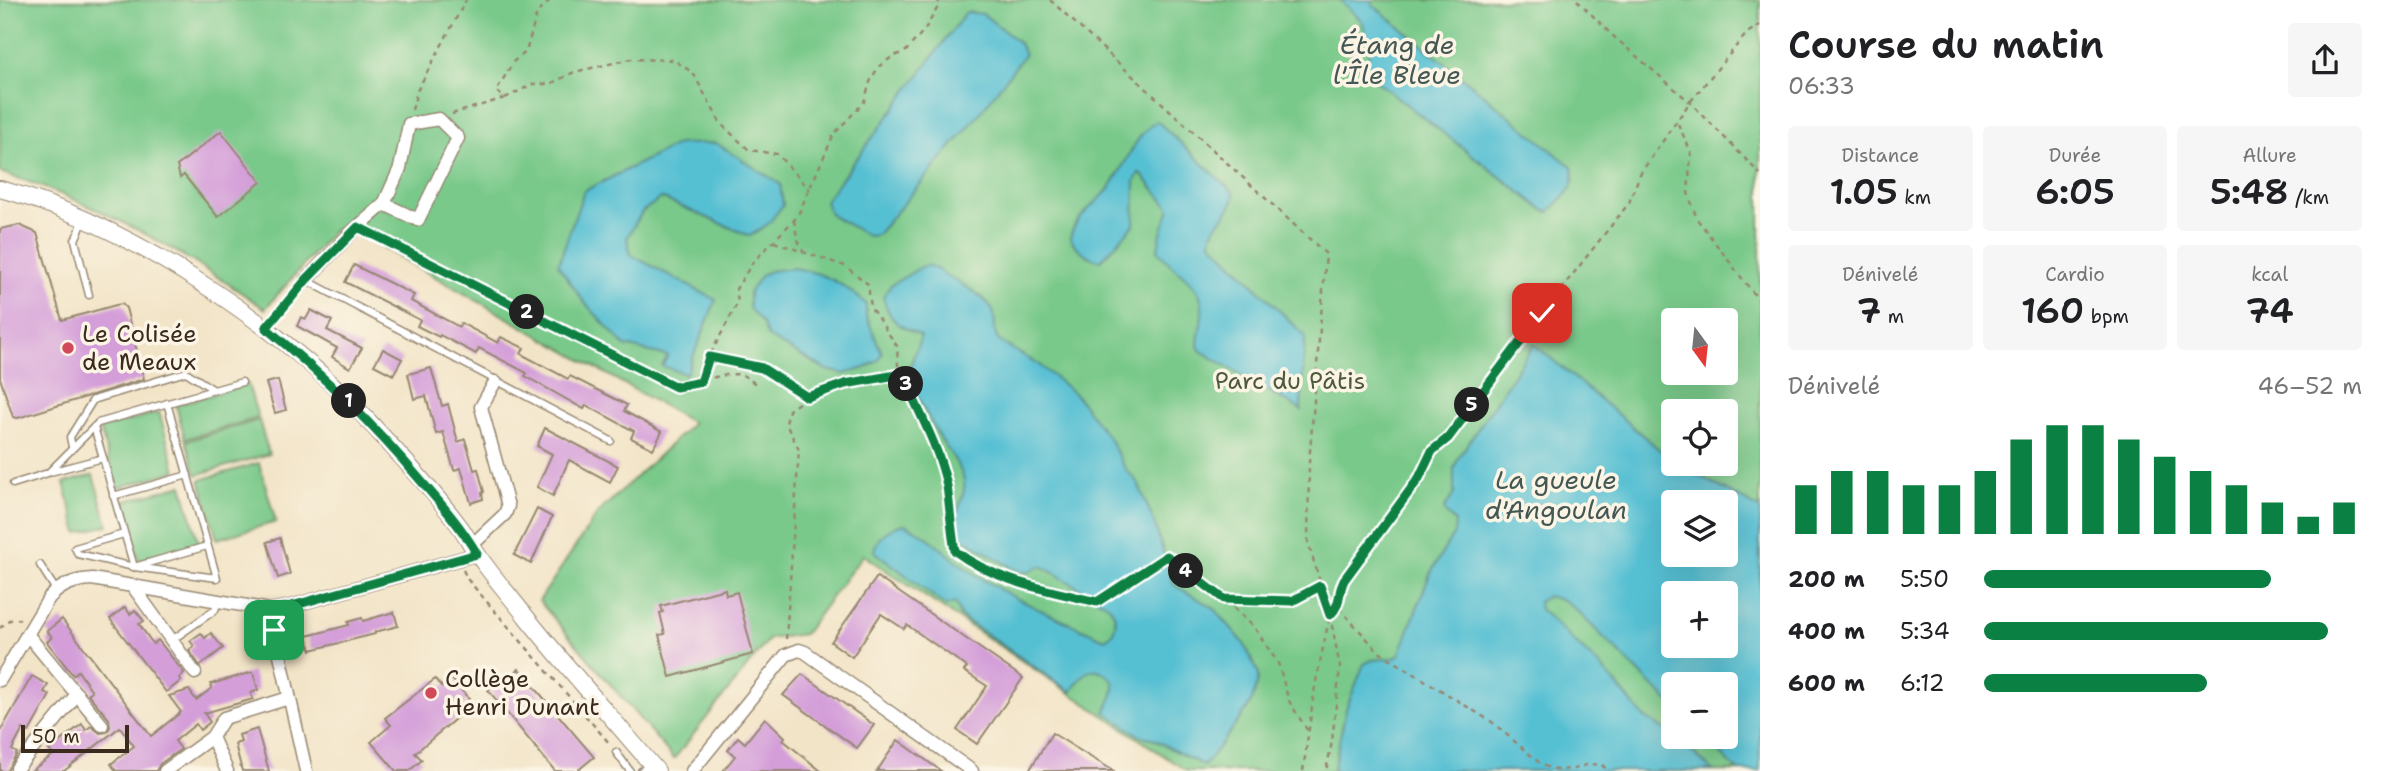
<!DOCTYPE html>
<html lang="fr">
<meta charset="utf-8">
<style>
body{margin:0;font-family:"Shantell Sans",sans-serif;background:#f6f6f6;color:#202124;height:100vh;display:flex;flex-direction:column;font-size:26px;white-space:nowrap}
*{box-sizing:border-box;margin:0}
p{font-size:23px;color:#757577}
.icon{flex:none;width:38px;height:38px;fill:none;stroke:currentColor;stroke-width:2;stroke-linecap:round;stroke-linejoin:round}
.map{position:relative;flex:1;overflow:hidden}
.sheet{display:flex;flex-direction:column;background:#fff;width:630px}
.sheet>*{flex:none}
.needle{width:46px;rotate:165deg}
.buttons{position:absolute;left:1661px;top:308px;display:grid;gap:14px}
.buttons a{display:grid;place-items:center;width:77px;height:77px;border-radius:7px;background:#fff;box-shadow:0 7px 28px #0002;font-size:35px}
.scale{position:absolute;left:21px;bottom:18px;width:108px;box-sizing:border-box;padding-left:7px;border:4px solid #3b2a1e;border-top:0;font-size:19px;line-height:24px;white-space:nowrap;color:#3b2a1e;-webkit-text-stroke:5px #fcf5e5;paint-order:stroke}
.pin{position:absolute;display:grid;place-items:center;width:60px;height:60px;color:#fff;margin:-30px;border-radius:14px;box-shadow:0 4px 10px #0006}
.km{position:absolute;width:35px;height:35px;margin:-18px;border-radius:50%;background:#222;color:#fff;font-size:19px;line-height:35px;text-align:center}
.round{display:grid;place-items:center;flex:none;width:74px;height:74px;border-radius:7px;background:#f6f6f6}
.headline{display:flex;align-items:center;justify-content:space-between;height:119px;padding:0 28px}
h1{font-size:38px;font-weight:600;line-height:52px}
.stats{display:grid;grid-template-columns:repeat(3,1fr);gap:10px;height:119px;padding:7px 28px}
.stats div{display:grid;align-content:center;border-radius:7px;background:#f6f6f6;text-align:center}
.stats b{font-size:35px;font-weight:600}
.stats small{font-size:19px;font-weight:400}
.stats p{font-size:19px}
.chart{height:196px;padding:14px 28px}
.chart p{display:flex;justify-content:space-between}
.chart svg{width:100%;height:126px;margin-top:7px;stroke:#0b8043;stroke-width:6}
ul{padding:0 28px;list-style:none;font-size:23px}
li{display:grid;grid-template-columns:112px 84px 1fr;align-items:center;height:52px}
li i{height:18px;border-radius:9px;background:#0b8043}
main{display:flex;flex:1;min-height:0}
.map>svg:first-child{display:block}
.green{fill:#79c98a;stroke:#5a7a54;stroke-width:2;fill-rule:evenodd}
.water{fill:#56c0d3;stroke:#487578;stroke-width:2;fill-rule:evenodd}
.building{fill:#d49fd9}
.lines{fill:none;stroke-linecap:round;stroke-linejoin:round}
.service-casing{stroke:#968772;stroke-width:9}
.minor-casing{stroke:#968772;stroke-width:15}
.tertiary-casing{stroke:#968772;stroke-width:18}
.path{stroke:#968772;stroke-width:2.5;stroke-dasharray:5 5;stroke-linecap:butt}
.service{stroke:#fff;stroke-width:6}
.minor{stroke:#fff;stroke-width:12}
.tertiary{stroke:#fff;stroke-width:16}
.route-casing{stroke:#fff;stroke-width:14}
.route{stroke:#0b8043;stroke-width:9}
.poi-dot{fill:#d1495b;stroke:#fcf5e5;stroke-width:2.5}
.labels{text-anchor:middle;stroke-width:7;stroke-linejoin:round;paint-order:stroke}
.poi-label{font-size:24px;fill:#3b2a1e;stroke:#fcf5e5;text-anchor:start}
.park-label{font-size:24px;fill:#4e5a3e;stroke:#fcf5e5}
.water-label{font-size:26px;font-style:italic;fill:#435754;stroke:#fcf5e5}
</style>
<main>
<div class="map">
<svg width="1760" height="771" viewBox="0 0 1760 771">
<rect width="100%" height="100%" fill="#fcf5e5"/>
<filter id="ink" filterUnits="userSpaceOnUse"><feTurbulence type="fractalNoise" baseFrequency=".0143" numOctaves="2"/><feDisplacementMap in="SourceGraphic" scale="14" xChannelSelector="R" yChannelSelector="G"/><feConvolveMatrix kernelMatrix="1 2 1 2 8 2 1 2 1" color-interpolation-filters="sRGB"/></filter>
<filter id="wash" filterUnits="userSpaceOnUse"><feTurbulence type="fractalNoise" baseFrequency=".00686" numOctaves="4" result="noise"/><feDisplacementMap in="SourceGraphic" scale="28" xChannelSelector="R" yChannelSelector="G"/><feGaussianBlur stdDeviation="1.57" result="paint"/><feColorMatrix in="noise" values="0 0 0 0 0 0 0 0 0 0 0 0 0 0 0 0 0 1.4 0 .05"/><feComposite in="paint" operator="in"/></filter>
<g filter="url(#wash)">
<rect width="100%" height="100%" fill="#f2e4c7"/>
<g class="green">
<path d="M0,0H1760V771H1187L863,555L804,634L769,639L674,759L539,601L598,513L693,423L361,235L336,228L265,309C181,250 98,203 0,172ZM1673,320H1726V373H1673ZM1673,411H1726V464H1673ZM1673,502H1726V555H1673ZM1673,593H1726V646H1673ZM1673,684H1726V737H1673Z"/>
<path d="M248,384L258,418L185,439L176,405Z"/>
<path d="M159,412L176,471L117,488L100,429Z"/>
<path d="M259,420L269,454L196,475L186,441Z"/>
<path d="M259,463L276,522L217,539L200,480Z"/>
<path d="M93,475L108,525L78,533L64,483Z"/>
<path d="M182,485L199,544L139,561L122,502Z"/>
</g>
<g class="water">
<path d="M1340,0H1371L1373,5L1572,167C1579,188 1562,197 1549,212L1543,210L1375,80L1368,71L1367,61L1370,47L1362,21Z"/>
<path d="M966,12L983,14L1018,42L1025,54L976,118L877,235L868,236L830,214L825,201Z"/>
<path d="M1157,121L1234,193C1234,215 1211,221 1211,242L1305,336L1301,410L1201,351L1198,346C1198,333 1203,320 1202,307C1201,279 1170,271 1158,250L1160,236L1170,208L1142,175L1139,173L1135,181L1134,225L1101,260C1091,261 1075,247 1070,238C1074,218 1094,205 1107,191C1125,170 1133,135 1157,121Z"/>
<path d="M716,143L780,184L783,205L768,224L750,236L661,198L642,212L627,238L631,255L716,300L686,374L662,366L668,356L625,346L585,303L558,265L584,191L678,144Z"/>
<path d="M925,265L933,267C947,277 985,294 992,309C998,320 991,331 999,341L1038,364L1075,394L1109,438L1126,470L1138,483L1154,522L1172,581L1174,585L1214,608L1243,642L1258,672V681L1252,700L1246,711L1204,766L1151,738L1140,736L1105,712C1108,705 1115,695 1114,686C1114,681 1109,676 1104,673C1088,662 1079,681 1071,692L960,616L956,603L946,606L874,551C876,537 891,527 904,524C929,534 948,556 970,571C1012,599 1059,619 1105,639C1119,631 1118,616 1108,605L1045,568L1040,566L1027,573L1014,569L963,538C944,516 970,500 963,477C959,464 951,455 944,444C935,431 911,386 908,372L921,336C899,326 890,323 883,297L891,285Z"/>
<path d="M794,268C824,273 843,283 866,304V316L882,353L878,361L865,368L844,374L827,370L768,337L762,323L749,308V293L761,275L770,271Z"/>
<path d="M1534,344L1673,461V464H1678L1760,509V771H1738L1704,737H1726V684H1673V706L1574,608L1565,601L1547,596L1538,602L1540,609L1603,669L1644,717L1678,738L1713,771H1333L1346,709L1364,664L1372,660L1395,658L1400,653L1430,574L1454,533L1455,522L1446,514L1444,509L1454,494V468L1459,457ZM1673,502H1726V555H1673ZM1726,593V646H1673V593Z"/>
</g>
<g id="blocks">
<g class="building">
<path d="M221,131L261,182L218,217L184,175L180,178L177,166Z"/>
<path d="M19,225L37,233L62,320L116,305L122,304L126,308L144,379L18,418L13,417L0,378V229Z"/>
<path d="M354,265L414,295L411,301L459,327L461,323L498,343L501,337L524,348L521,354L568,379L570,376L627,405L624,411L662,432L653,449L631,438L634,431L586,405L584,409L525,376L527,373L479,348L476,354L440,335L439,337L417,326L420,320L345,282Z"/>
<path d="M311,310L332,321L327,330L362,348L350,368L332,357L337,348L297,326L301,317L306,319Z"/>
<path d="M383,349L402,359L393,375L374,365Z"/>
<path d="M431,368L442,406L448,404L458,442L465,439L474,470L478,469L484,492L482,493L483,499L471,503L461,468L454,470L443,432L436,434L426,396L414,399L408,374Z"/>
<path d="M278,380L286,410L275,413L266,383Z"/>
<path d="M545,428L618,466L610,482L569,460L553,496L537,487L552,454L537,446Z"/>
<path d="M537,509L552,517L531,564L514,555Z"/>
<path d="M280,538L290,574L278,578L267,542Z"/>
<path d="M877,577L1023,678L977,744L957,730L987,686L964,671L967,667L907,625L904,629L881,614L852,657L831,642Z"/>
<path d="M725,589L726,595L737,592L753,654L670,677L659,635L665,634L660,613L663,612L661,606Z"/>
<path d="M125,607L130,614L135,610L144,621L139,624L153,644L158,640L184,673L179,678L181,681L166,692L110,619Z"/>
<path d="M394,612L398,626L375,632V634L311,650L307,636L349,625L348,622L362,618L363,621Z"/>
<path d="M62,619L151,736L181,712L169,696L189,690L196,700L212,688L211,684L253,672L258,690L251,693L253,699L204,713L210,722L200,730L196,724L175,741L181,749L160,764L156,771H116L111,764L134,746L120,727L64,771H31L53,755L49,750L82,724L86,730L91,726L100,733L107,732L110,727L109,719L88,694L92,691L78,671L73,675L47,642L52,637L47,631Z"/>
<path d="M201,633L205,638L211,633L223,648L200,666L189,650L194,646L190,641Z"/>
<path d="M519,669L594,757L577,771H555L488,690L505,676L507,679Z"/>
<path d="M802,674L874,725L857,748L783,695Z"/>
<path d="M32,676L48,685L44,692L50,695L29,732L23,729L12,750L17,753L7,771H0V732Z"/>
<path d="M435,679L442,687L452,679L469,699L464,703L468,708L415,753L422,760L409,771H396L371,742L391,725L385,718Z"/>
<path d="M765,718L785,737L783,740L821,771H723L735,756L728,750L738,737L745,743Z"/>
<path d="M257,729L269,771H242L235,744L241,742L239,735Z"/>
<path d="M1052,733L1092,758L1114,771H1029Z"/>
<path d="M898,740L941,771H877Z"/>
</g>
</g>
</g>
<g filter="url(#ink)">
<use href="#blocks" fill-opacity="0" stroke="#968772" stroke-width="2"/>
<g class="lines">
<defs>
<g id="service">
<path d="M83,222L75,240L89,295"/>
<path d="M266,328L306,280L611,441"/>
<path d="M94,427L103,458"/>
<path d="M72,447L70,437L93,400L186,372L214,390"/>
<path d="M50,472L103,458L134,567L207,546"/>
<path d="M13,484L48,473L98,423L242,382"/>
<path d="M113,496L188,475"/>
<path d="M124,534L75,548L78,554L134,567L217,578L167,403"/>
<path d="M40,565L56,590"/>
<path d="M172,640L215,610L218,602"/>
<path d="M616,752L630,771"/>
<path d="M641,771L644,769"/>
</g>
<g id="minor">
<path d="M306,280L353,231L384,204L400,168L409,124L439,119L458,138L418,220L384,204"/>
<path d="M472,545L505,514L508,506L481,407L495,382"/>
<path d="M134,588L195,673"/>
<path d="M270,610L306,771"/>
<path d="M27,634L102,725"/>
<path d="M0,680L49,598C61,585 74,580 92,579L270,610L288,607L477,554"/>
<path d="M212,737L227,771"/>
<path d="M17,768L77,694"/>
<path d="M165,771L212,737L224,718L289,698"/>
<path d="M692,771L786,655L799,650L805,652L972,771"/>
</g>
<path id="tertiary" d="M0,189C125,222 276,322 364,416C397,452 432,489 461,528C467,537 472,547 478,555C493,577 511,597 527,618C569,670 614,720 657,771"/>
</defs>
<use href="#service" class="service-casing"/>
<use href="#minor" class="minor-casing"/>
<use href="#tertiary" class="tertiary-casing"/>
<g class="path">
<path d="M1050,0L1326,254L1309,463L1308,542L1330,615L1340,667L1332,742L1326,771"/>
<path d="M1577,0L1613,36L1690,102L1760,174"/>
<path d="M505,98L533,84H550L574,72L631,59L674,60L693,73L721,124L749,150L777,154L810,190"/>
<path d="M412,110L417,91L466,0"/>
<path d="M452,114L505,98L496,91L514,61L526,52L537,13L550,0"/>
<path d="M1678,124L1691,152L1688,193L1697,219L1760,302"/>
<path d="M794,220L797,238L803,251"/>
<path d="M370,234L676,387C693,384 727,371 742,375C746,376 752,382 756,384"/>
<path d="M774,242L845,266L868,284L871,308L897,346L898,365L932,441L946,484L949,519L955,551C996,582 1047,590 1097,602L1167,556L1224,599L1254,627L1278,663L1289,701L1309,733"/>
<path d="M709,357L762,368L807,397L845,384L902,374"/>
<path d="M701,382L709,357L738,302L736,289L753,262L797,217L834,134L864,102L870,82L878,67L892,57L906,51L925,29L938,7L939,0"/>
<path d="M463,570L468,580L610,744"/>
<path d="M1225,599L1292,601L1320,586"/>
<path d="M1339,608L1379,652L1492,722L1542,765L1555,770L1574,769L1589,764L1602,765L1608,771"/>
<path d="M0,628L9,620L20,619"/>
<path d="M786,639L799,450L786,424L789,410L807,397"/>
<path d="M1303,771L1315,686L1330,615C1341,604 1338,594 1344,580L1419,477L1432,451L1448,438L1499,368L1629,203L1640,174L1690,102L1747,33L1760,25"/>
</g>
<use href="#service" class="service"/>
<use href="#minor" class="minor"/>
<use href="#tertiary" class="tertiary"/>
</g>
</g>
<g class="lines" filter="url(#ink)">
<defs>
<path id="route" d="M274,630L270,610L288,607L477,554C462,528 442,505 422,482C374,425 323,375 266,328L306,280L358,227L676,387L701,382L709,357L762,368L807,397L845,384L902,374C917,408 940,449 947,486C950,507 951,529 955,551C996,582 1048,590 1097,602L1167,556L1224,599L1292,601L1320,586L1330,615C1342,603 1337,595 1344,580L1419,478L1432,451L1448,438L1542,313"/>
</defs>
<use href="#route" class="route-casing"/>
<use href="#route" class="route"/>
</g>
<g class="poi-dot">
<circle cx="68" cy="348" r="7"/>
<circle cx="431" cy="693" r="7"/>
</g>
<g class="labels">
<g class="poi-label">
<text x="82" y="342">Le Colisée<tspan x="82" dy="28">de Meaux</tspan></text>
<text x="445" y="687">Collège<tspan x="445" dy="28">Henri Dunant</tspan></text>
</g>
<g class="park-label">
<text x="1290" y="389">Parc du Pâtis</text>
</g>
<g class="water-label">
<text x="1397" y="54">Étang de<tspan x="1397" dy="30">l'Île Bleue</tspan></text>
<text x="1556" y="489">La gueule<tspan x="1556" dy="30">d'Angoulan</tspan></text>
</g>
</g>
</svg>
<div class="buttons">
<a><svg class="needle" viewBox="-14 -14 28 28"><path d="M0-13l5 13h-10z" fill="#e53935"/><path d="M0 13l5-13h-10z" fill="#757577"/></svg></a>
<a><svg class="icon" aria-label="locate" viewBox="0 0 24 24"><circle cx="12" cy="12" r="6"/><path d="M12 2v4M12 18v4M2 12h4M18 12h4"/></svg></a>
<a><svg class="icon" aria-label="layers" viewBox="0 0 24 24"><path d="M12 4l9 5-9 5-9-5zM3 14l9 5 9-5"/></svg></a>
<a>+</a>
<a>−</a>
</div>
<div class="scale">50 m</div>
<div class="pin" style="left:274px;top:630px;background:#1e9e55"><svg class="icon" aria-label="arrive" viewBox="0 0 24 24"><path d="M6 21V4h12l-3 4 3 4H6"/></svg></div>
<div class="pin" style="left:1542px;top:313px;background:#d93025"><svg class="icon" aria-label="check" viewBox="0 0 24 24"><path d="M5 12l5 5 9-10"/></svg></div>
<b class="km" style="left:349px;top:401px">1</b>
<b class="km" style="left:527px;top:312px">2</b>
<b class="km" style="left:906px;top:384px">3</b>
<b class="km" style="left:1186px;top:571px">4</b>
<b class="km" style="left:1472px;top:405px">5</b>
</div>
<section class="sheet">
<div class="headline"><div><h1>Course du matin</h1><p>06:33</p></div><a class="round"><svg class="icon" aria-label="share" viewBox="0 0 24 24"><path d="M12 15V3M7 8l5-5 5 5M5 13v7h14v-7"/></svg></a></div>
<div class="stats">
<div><p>Distance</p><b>1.05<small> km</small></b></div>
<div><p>Durée</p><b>6:05</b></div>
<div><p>Allure</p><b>5:48<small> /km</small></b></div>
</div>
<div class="stats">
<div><p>Dénivelé</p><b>7<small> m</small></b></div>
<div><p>Cardio</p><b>160<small> bpm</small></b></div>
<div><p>kcal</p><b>74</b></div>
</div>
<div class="chart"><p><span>Dénivelé</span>46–52 m</p>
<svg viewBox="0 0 160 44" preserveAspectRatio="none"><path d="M5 44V27M15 44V22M25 44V22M35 44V27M45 44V27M55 44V22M65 44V11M75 44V6M85 44V6M95 44V11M105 44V17M115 44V22M125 44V27M135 44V33M145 44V38M155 44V33"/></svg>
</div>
<ul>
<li><b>200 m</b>5:50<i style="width:76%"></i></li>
<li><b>400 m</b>5:34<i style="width:91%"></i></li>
<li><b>600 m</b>6:12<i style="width:59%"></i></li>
</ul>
</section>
</main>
